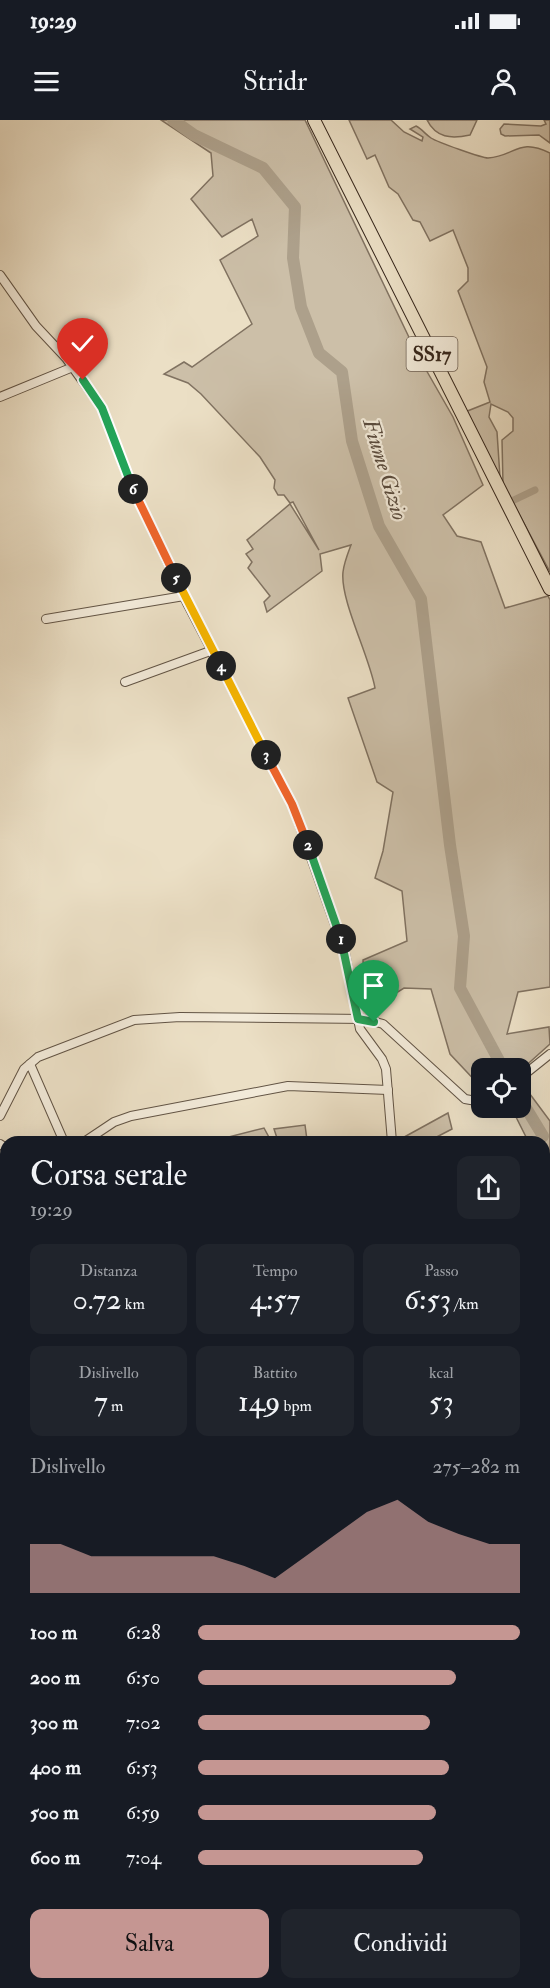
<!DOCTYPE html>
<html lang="it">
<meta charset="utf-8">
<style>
body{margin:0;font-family:"IM FELL Double Pica",serif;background:#20242c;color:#f1f3f6;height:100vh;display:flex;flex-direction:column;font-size:22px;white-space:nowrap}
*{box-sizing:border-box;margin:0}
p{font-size:20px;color:#9ea1a6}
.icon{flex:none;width:33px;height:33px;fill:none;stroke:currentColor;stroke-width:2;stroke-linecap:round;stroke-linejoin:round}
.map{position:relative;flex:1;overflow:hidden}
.panel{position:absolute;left:0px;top:1016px;width:550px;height:854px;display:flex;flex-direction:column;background:#171b24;border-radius:18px 18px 0 0;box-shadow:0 6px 24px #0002}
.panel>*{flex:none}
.buttons{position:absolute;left:471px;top:938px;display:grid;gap:12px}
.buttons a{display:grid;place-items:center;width:60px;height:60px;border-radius:12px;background:#171b24;box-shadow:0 6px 24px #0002;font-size:30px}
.pin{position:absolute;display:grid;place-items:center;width:51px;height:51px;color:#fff;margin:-62px -26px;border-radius:50% 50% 50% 0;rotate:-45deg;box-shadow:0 0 6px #0007}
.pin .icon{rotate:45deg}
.km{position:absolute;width:30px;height:30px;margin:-15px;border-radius:50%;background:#222;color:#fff;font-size:16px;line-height:30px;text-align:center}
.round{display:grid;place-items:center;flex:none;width:63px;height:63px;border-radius:12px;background:#20242c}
.overview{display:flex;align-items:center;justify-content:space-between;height:102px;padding:0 30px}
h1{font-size:33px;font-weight:600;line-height:45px}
.figures{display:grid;grid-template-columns:repeat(3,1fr);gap:9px;height:102px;padding:6px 30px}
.figures div{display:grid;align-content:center;border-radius:12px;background:#20242c;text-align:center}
.figures b{font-size:30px;font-weight:600}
.figures small{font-size:16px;font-weight:400}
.figures p{font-size:16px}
.chart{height:168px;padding:12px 30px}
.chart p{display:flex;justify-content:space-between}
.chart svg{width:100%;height:108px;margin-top:6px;fill:#c59692;opacity:.7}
.button{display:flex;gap:12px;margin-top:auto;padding:12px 30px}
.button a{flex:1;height:69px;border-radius:12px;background:#c59692;color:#111;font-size:24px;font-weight:600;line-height:69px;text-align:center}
.button a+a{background:#20242c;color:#f1f3f6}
ul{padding:0 30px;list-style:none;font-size:20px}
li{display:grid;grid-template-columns:96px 72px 1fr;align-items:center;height:45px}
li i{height:15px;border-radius:8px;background:#c59692}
.status{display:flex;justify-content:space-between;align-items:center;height:42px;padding:0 30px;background:#171b24;direction:ltr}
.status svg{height:16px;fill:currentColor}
header{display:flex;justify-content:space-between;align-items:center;height:78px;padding:0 30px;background:#171b24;font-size:27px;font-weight:600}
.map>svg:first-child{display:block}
.green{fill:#ccbfa8;stroke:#807261;stroke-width:1.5}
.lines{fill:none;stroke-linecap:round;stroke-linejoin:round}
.canal{stroke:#ada08b;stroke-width:7}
.river{stroke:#ada08b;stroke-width:12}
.street-casing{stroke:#625445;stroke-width:10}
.primary-casing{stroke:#35251a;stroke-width:14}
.street{stroke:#f2ead9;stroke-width:8}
.primary{stroke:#ebdfc5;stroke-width:12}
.rail-casing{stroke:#35251a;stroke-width:4.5}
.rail{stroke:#f2ead9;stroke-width:2;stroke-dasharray:7;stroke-linecap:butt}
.split-1-casing{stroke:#fff;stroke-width:12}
.split-2-casing{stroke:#fff;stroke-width:12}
.split-3-casing{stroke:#fff;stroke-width:12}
.split-4-casing{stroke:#fff;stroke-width:12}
.split-5-casing{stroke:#fff;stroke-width:12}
.split-6-casing{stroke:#fff;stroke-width:12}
.split-7-casing{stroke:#fff;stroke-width:12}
.split-1{stroke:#22a559;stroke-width:8}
.split-2{stroke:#22a559;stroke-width:8}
.split-3{stroke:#f0652b;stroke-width:8}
.split-4{stroke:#f5b400;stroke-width:8}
.split-5{stroke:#f5b400;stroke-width:8}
.split-6{stroke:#f0652b;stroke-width:8}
.split-7{stroke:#22a559;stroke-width:8}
.labels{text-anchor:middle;stroke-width:4.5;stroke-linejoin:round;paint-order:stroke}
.shield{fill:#f2ead9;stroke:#6e6053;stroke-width:1.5}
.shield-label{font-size:20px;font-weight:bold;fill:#35251a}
.water-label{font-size:22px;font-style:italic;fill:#594a3c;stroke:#f2ead9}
</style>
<div class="status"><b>19:29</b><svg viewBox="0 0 49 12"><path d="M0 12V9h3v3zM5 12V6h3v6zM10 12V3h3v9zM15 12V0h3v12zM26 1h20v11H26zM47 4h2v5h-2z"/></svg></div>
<header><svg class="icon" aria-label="menu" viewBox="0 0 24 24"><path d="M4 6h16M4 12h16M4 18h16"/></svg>Stridr<svg class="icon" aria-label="person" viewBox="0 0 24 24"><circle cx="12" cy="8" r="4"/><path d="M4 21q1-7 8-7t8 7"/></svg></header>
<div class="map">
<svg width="550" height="1868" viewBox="0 0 550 1868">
<rect width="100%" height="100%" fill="#ebdfc5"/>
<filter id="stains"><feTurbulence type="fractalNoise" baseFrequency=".00333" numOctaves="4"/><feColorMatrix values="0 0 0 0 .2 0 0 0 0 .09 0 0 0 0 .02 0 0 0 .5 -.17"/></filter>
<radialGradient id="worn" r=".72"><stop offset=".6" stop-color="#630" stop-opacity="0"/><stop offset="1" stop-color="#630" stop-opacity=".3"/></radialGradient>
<g class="green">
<path d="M161,0H305L417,234L453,297L483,365L443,395L457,416L481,422L505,488L548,476L550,480V867L518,872L507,914L549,907L550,924L521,950L482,948L481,967L450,934L431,869L404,868L366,892L363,840L407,821L402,771L375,758L383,731L393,672L377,662L348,578L375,568C369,535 340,480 343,452C344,443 348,433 351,425L320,434L322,451L267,492L264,482L270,476L248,448L252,442L246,434L253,429L247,420L290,384L319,430L293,382L290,383L284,375H278L274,368L275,360L260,337L201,274L188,263L164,254L184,242L192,247L252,204L220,140L258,116L252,99L222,117L191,79L213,56L211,33Z"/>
<path d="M349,0H391L404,12L422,21L423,17L410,9L416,6C422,9 425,14 431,18C437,22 482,38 488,38C516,36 518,17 550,33V452L503,364L502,320L513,311V298L508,292L491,284L489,297L497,312L500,357L465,292L490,282L484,262L487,247L458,171L468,161V148L453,110L430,121L420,102L413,100L398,74L389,67L375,35L367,39Z"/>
<path d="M427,0H477L470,15C451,19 436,18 427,0Z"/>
<path d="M544,0H550V23L539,15L505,16L501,14L500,9L504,4L541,6L546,4Z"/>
<path d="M521,962L550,1001V1141L545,1143L544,1022L519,1021L526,1017L511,987H520Z"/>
<path d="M448,993L452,1009L429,1021H397Z"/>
<path d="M305,1005L307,1020L277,1018L274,1009Z"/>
<path d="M264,1008L271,1021H213Z"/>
<path d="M550,1317V1346H545V1320Z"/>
<path d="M0,1792L6,1803V1863H45L48,1868H0Z"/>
</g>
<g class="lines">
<path class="canal" d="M514,380L535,370"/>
<g class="river">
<path d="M173,0L194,15L263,48L295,87L293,138L301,187L319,233L342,252L352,321L379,406L421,479L450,725L464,816L460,868L503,948"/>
<path d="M520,978L543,1016"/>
</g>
<defs>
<g id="street">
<path d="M0,155L36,206L66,238L102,288L130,363L188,485L292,684L345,833L360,909L382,939L386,949L392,1022"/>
<path d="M0,277L73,247"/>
<path d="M46,499L184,476"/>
<path d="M125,562L213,530"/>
<path d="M30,944L64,1022"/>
<path d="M520,958L550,934"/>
<path d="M0,996L24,949L38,937L134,900L180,897L365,899L383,904L465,979L482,982"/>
<path d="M84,1022L114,1002L131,996L288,966L388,970"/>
<path d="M0,1024L6,1028"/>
<path d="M544,1361L550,1357"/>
<path d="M544,1366L550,1377"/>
</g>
<path id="primary" d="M314,0L550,469"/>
</defs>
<use href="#street" class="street-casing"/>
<use href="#primary" class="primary-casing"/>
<use href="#street" class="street"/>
<use href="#primary" class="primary"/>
<defs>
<g id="rail">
<path d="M0,1787L6,1798"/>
<path d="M48,1863L51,1868"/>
</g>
</defs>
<use href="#rail" class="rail-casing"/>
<use href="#rail" class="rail"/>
</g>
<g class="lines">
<defs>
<path id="split-1" d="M341,819L358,899L374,902"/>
<path id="split-2" d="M308,725L341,819"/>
<path id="split-3" d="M266,635L292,684L308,725"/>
<path id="split-4" d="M221,546L266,635"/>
<path id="split-5" d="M176,458L221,546"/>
<path id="split-6" d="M133,369L176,458"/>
<path id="split-7" d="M83,260L102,288L133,369"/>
</defs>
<use href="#split-1" class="split-1-casing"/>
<use href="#split-2" class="split-2-casing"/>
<use href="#split-3" class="split-3-casing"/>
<use href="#split-4" class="split-4-casing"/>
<use href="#split-5" class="split-5-casing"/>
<use href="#split-6" class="split-6-casing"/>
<use href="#split-7" class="split-7-casing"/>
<use href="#split-1" class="split-1"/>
<use href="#split-2" class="split-2"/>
<use href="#split-3" class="split-3"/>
<use href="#split-4" class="split-4"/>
<use href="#split-5" class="split-5"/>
<use href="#split-6" class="split-6"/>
<use href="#split-7" class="split-7"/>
</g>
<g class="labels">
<rect class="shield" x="406.5" y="217" width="51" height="34" rx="4.5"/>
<g class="shield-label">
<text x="432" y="241">SS17</text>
</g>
<g class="water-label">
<text transform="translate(386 349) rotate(73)" y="8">Fiume Gizio</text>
</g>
</g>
<rect width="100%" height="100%" filter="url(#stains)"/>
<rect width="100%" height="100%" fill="url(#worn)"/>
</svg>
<div class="buttons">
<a><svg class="icon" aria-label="locate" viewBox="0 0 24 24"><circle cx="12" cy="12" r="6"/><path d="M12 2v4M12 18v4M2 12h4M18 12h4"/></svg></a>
</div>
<div class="pin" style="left:374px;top:902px;background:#1e9e55"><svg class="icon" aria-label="arrive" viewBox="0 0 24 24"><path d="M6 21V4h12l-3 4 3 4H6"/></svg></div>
<div class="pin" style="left:83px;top:260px;background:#d93025"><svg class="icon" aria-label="check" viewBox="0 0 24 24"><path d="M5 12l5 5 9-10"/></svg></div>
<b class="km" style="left:341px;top:819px">1</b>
<b class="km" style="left:308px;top:725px">2</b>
<b class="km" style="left:266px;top:635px">3</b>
<b class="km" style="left:221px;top:546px">4</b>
<b class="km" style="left:176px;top:458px">5</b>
<b class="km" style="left:133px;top:369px">6</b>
<section class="panel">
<div class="overview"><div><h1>Corsa serale</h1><p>19:29</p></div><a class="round"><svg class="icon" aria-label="share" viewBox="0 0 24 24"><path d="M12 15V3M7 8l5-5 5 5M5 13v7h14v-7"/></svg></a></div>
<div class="figures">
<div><p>Distanza</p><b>0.72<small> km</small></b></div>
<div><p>Tempo</p><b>4:57</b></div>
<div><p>Passo</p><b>6:53<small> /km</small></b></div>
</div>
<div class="figures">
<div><p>Dislivello</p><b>7<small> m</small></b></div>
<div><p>Battito</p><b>149<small> bpm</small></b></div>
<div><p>kcal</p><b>53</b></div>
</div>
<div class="chart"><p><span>Dislivello</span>275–282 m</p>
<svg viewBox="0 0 160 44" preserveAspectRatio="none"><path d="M0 44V24L10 24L20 29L30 29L40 29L50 29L60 29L70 33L80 38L90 29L100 20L110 11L120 6L130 15L140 20L150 24L160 24V44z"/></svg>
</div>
<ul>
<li><b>100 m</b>6:28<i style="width:100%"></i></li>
<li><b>200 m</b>6:50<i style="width:80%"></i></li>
<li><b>300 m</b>7:02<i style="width:72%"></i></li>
<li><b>400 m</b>6:53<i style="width:78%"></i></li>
<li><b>500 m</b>6:59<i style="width:74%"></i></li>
<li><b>600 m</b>7:04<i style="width:70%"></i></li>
</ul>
<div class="button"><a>Salva</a><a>Condividi</a></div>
</section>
</div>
